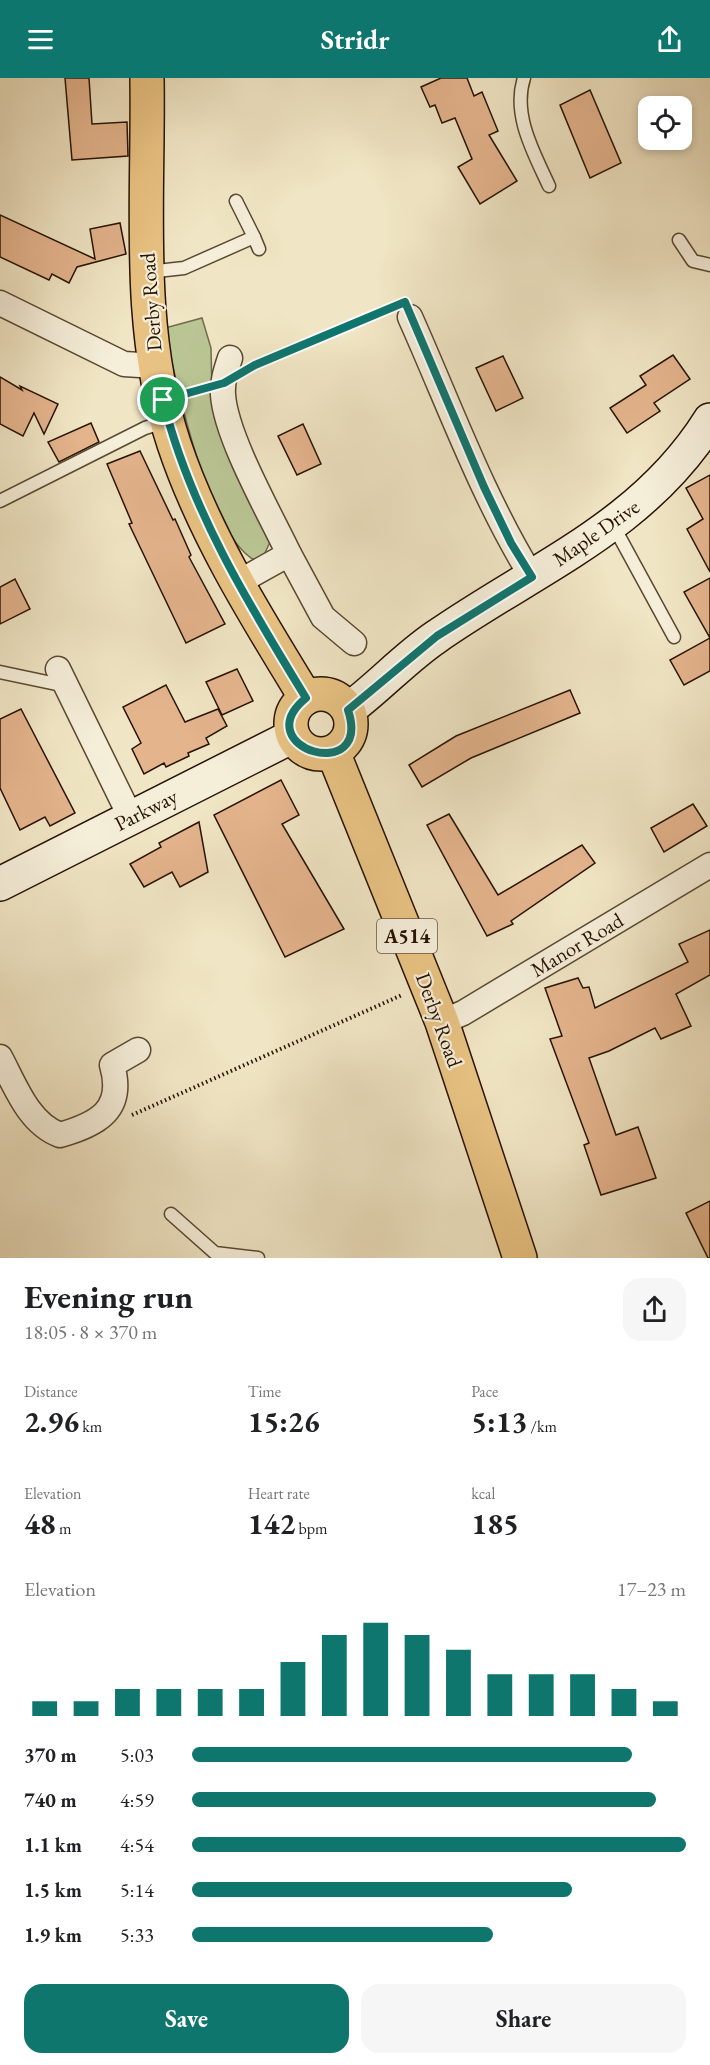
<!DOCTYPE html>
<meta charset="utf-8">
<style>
body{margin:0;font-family:"EB Garamond",serif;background:#f6f6f6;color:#202124;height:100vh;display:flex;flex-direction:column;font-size:22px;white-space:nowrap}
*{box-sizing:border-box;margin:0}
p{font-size:20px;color:#757577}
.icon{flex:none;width:33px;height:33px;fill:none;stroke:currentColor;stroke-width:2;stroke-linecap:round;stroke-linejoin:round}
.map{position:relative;height:1180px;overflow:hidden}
.panel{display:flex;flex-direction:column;background:#fff;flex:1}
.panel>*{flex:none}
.controls{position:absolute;left:638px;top:18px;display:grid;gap:12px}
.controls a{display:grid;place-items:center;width:54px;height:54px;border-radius:12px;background:#fff;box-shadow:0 3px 9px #0003;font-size:30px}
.pin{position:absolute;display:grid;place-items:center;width:51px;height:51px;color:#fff;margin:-26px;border:3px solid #fff;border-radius:50%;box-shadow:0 2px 6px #0007}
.round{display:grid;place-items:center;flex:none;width:63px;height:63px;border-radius:18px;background:#f6f6f6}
.overview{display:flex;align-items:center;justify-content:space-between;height:102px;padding:0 24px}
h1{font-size:33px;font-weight:700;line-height:45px}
.metrics{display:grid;grid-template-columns:repeat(3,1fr);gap:9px;height:102px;padding:6px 24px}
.metrics div{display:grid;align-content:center}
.metrics b{font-size:30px;font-weight:700}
.metrics small{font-size:16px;font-weight:400}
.metrics p{font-size:16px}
.chart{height:168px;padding:12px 24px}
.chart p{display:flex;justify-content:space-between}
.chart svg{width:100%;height:108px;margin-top:6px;stroke:#0f766e;stroke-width:6}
.primary-button{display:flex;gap:12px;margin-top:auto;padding:12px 24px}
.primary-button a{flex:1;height:69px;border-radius:18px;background:#0f766e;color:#fff;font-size:24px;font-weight:700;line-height:69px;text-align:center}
.primary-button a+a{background:#f6f6f6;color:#202124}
ul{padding:0 24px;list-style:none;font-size:20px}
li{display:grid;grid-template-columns:96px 72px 1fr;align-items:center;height:45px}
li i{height:15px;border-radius:8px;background:#0f766e}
header{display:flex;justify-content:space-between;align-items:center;height:78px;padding:0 24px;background:#0f766e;color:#fff;font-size:27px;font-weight:700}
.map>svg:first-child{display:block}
.green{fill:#bac594;stroke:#706c4b;stroke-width:1.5}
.building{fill:#e4b48d;stroke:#271302;stroke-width:1.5}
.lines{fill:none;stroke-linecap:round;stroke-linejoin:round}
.lane-casing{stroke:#594832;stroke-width:15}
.street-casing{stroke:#594832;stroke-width:27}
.secondary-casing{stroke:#271302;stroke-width:36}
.primary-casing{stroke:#271302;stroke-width:36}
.path{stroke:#271302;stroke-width:4;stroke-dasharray:1.5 3;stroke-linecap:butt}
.lane{stroke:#f5eed9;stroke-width:12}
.street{stroke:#f5eed9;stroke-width:24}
.secondary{stroke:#f5eed9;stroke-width:33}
.primary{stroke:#e8c282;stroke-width:33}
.route-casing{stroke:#fff;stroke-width:12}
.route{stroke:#0f766e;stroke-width:8}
.labels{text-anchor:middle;stroke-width:4.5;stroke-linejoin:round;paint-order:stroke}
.shield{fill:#f5eed9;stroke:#655542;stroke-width:1.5}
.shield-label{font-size:20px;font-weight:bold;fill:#271302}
.street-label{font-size:21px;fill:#271302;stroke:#f5eed9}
</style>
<header><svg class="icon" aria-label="menu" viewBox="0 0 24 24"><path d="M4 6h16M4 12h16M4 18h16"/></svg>Stridr<svg class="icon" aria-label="share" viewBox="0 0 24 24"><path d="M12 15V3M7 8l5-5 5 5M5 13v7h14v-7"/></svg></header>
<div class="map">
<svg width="710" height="1180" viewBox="0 0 710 1180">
<rect width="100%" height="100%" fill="#f0e5c4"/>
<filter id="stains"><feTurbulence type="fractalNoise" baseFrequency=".00333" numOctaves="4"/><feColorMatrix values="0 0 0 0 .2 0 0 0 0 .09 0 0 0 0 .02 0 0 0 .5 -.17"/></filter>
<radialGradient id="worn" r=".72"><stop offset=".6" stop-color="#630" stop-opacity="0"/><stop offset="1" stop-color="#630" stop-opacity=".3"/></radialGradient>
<path class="green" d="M202,240L211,270L212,313L271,462L263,479L256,483C208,459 175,302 165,250Z"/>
<g class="building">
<path d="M65,0H89L92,46L127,44L128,78L72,82Z"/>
<path d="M441,0H467L474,18L482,14L498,53L489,57L517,103L480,126L458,89L472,81L455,40L442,45L435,27L430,29L421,9Z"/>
<path d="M590,12L621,85L590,100L560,27Z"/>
<path d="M0,137L95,181L90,151L120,145L126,176L77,189L69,205L52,196L49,202L0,179Z"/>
<path d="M673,277L690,301L654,325L660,333L627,355L610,330L646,307L640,298Z"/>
<path d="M503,278L523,320L496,333L476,290Z"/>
<path d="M0,299L22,312L20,308L58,326L44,356L34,335L23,358L0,346Z"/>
<path d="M91,345L99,364L59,384L48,364Z"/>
<path d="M303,346L321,386L297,397L278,358Z"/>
<path d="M140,373L173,442L175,441L191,477L189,479L225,546L186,565L129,446L132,445L107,386Z"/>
<path d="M710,397V494L687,451L703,441L686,410Z"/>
<path d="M710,500V560L684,514Z"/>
<path d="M15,501L30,531L0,546V509Z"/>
<path d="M710,560V593L684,607L670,582Z"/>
<path d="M237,591L253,623L222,637L206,604Z"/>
<path d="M166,607L185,644L218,631L227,648L206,660L209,666L188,675L189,678L166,689L164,685L144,696L132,671L141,665L123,629Z"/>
<path d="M570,612L580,635L471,680L422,709L409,687L456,658Z"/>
<path d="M21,631L75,735L50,748L45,739L20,752L0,710V641Z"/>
<path d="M281,702L299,737L282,746L344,851L285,879L214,737Z"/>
<path d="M693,726L707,748L664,774L651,750Z"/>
<path d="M449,736L498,817L582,767L595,785L511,843L513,846L487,858L427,747Z"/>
<path d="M199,744L208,794L180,809L172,794L144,809L130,786L161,769L159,765Z"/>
<path d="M710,852V897L676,916L691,948L661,961L655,950L609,973L589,980L616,1057L638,1049L656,1100L601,1117L584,1067L589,1065L550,961L562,958L545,910L578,900L583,910L589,909L595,930L688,884L679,866Z"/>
<path d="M710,1123V1180H708L686,1135Z"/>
</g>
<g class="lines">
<defs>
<g id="lane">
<path d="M524,0C512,37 534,75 549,108"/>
<path d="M254,159L259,171"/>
<path d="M679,162L693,183L710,187"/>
<path d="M148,194L184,190L254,159L236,123"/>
<path d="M0,423L145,350L167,343"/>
<path d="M613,447L674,559"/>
<path d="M0,594L66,608"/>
<path d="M171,1136L215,1175L258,1180"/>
</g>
<g id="street">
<path d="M0,225L124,286L156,288"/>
<path d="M410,239C449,326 482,418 532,499"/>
<path d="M230,280C226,292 222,304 223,317C226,359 270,436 289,476"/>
<path d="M239,504L289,476L323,539L354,565"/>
<path d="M58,591L131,740"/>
<path d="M442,944L463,935L710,787"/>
<path d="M0,979C15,1007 28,1045 60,1057C98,1046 125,1032 112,987L138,972"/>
</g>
<g id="secondary">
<path d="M348,632C379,609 405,580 436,559C535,490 643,449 710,342"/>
<path d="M0,806L293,658"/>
</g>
<g id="primary">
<path d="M147,0C149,121 135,249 174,366C204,456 257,540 306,620"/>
<circle cx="321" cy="646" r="30"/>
<path d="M333,674L442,944L520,1180"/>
</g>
</defs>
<use href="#lane" class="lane-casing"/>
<use href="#street" class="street-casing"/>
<use href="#secondary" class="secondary-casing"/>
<use href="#primary" class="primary-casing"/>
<g class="path">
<path d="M250,290L390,231"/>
<path d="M132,1037L402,917"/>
</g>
<use href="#lane" class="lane"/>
<use href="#street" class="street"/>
<use href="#secondary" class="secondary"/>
<use href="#primary" class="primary"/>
</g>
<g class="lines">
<defs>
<path id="route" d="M405,224L484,409L511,465L532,499L437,558L348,632C373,708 245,670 306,620C249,527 189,429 163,322L224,305L255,287Z"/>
</defs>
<use href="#route" class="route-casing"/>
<use href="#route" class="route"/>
</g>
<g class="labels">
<rect class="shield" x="377" y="841" width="60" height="34" rx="4.5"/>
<g class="shield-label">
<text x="407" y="865">A514</text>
</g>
<g class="street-label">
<text transform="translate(151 224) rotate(-94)" y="7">Derby Road</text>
<text transform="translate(596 455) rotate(-35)" y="7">Maple Drive</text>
<text transform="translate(146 732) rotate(-27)" y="7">Parkway</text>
<text transform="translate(577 867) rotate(-31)" y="7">Manor Road</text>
<text transform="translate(439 942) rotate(70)" y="7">Derby Road</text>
</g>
</g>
<rect width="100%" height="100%" filter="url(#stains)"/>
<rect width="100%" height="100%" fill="url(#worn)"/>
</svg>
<div class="controls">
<a><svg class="icon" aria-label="locate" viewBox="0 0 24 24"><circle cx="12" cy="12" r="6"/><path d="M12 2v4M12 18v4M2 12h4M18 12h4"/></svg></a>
</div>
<div class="pin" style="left:163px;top:322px;background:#1e9e55"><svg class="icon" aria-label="arrive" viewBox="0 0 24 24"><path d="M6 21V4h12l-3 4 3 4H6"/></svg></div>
</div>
<section class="panel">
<div class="overview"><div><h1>Evening run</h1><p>18:05 · 8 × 370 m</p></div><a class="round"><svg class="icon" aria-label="share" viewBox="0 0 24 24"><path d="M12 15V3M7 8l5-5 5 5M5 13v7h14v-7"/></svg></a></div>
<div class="metrics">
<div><p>Distance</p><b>2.96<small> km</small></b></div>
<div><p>Time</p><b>15:26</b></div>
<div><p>Pace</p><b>5:13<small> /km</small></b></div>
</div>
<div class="metrics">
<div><p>Elevation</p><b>48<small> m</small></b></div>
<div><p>Heart rate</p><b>142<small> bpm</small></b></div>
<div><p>kcal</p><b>185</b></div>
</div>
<div class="chart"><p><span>Elevation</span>17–23 m</p>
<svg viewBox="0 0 160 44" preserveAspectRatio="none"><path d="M5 44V38M15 44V38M25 44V33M35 44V33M45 44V33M55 44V33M65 44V22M75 44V11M85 44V6M95 44V11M105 44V17M115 44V27M125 44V27M135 44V27M145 44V33M155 44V38"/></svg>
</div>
<ul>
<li><b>370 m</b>5:03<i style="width:89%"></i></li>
<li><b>740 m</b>4:59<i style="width:94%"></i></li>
<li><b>1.1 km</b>4:54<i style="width:100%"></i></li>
<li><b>1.5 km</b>5:14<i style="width:77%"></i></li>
<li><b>1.9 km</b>5:33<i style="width:61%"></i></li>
</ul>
<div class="primary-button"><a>Save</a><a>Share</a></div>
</section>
